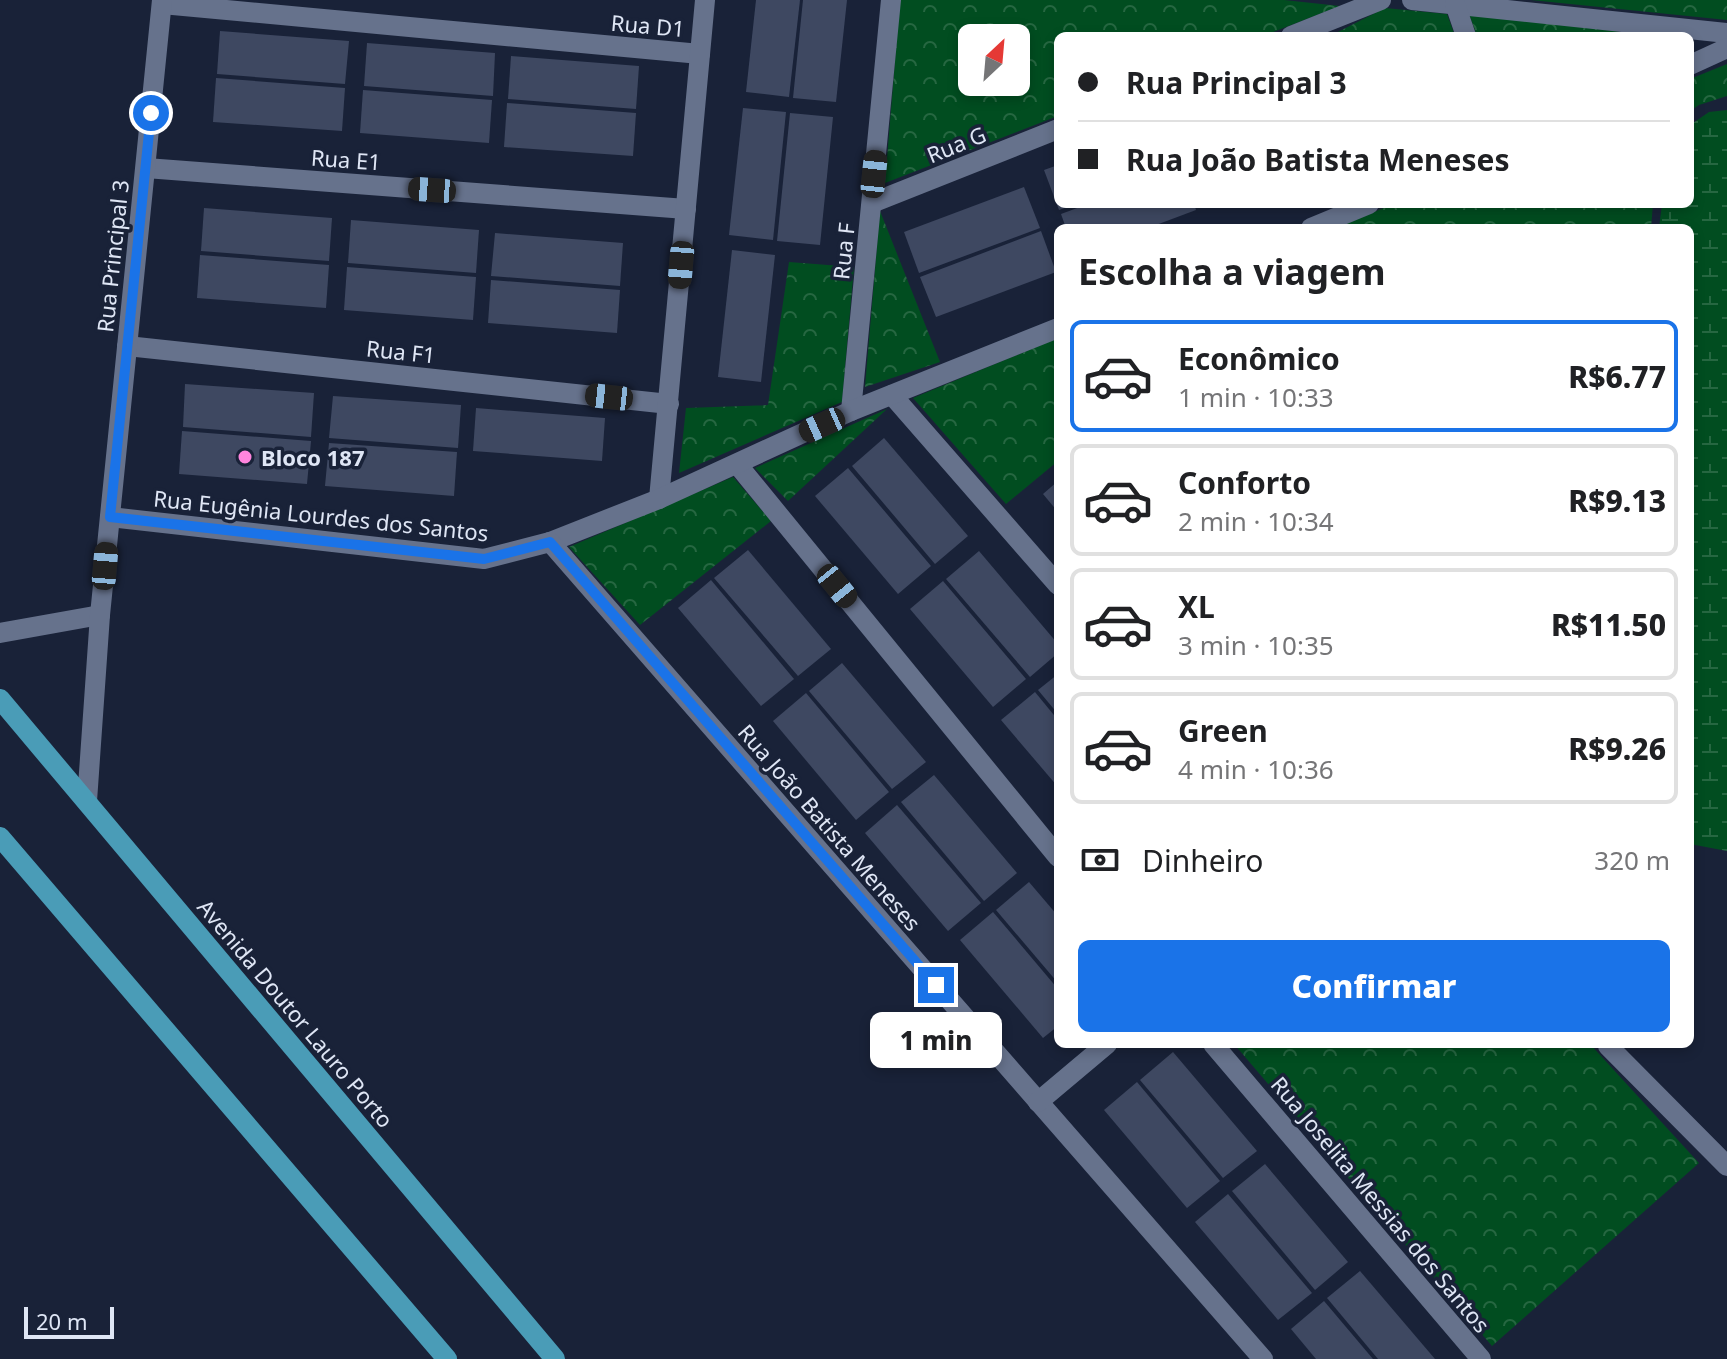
<!DOCTYPE html>
<html lang="pt">
<meta charset="utf-8">
<style>
body{margin:0;font-family:"Noto Sans",sans-serif;background:#f2f2f2;color:#202124;height:100vh;display:flex;flex-direction:column;font-size:30px;white-space:nowrap}
*{box-sizing:border-box;margin:0}
p{font-size:26px;color:#757577}
.icon{flex:none;width:44px;height:44px;fill:none;stroke:currentColor;stroke-width:2;stroke-linecap:round;stroke-linejoin:round}
.map{position:relative;flex:1;overflow:hidden}
.sheet{position:absolute;left:1054px;top:224px;width:640px;height:824px;display:flex;flex-direction:column;background:#fff;border-radius:12px;box-shadow:0 4px 12px #0003}
.sheet>*{flex:none}
.banner{position:absolute;left:1054px;top:32px;width:640px;height:176px;border-radius:12px;box-shadow:0 4px 12px #0003;display:grid;align-content:center;height:176px;padding:0 24px;background:#fff}
.needle{width:52px;rotate:26deg}
.buttons{position:absolute;left:958px;top:24px;display:grid;gap:16px}
.buttons a{display:grid;place-items:center;width:72px;height:72px;border-radius:12px;background:#fff;box-shadow:0 4px 12px #0003;font-size:40px}
.scale{position:absolute;left:24px;bottom:20px;width:90px;box-sizing:border-box;padding-left:8px;border:4px solid #dfe6f5;border-top:0;font-size:22px;line-height:28px;white-space:nowrap;color:#dfe6f5;-webkit-text-stroke:6px #192238;paint-order:stroke}
.end{position:absolute;width:36px;height:36px;margin:-18px;border:10px solid #1a73e8;background:#fff;box-shadow:0 0 0 4px #fff}
.from{border-radius:50%}
.bubble{position:absolute;height:56px;border-radius:12px;background:#fff;box-shadow:0 4px 12px #0003;font-size:26px;font-weight:800;line-height:56px;text-align:center}
.car{position:absolute;width:24px;height:48px;margin:-24px -12px;border-radius:10px;box-shadow:0 0 6px 2px #0007;background:linear-gradient(#222 24%,#8ab4d8 0 40%,#222 0 76%,#8ab4d8 0 86%,#222 0)}
.banner b{display:flex;align-items:center;gap:28px;height:76px;font-size:30px}
.banner b+b{border-top:2px solid #e0e0e0}
.banner i{width:20px;height:20px;background:#202124}
ul{padding:0;list-style:none}
li{display:flex;align-items:center;gap:24px;height:112px;margin:0 16px 12px;padding:0 8px;border:4px solid #e0e0e0;border-radius:12px}
li div{flex:1}
li b{display:block;font-size:30px}
li em{font-style:normal;font-weight:800}
li.current{border-color:#1a73e8}
li>.icon{width:72px;height:72px;stroke-width:1.5}
h2{padding:0 24px;font-size:36px;line-height:96px}
.pay{display:flex;align-items:center;gap:20px;height:88px;padding:0 24px;font-size:30px}
.pay p{margin-inline-start:auto}
.action{display:flex;gap:16px;margin-top:auto;padding:16px 24px}
.action a{flex:1;height:92px;border-radius:12px;background:#1a73e8;color:#fff;font-size:32px;font-weight:800;line-height:92px;text-align:center}
.map>svg:first-child{display:block}
</style>
<div class="map">
<svg width="1727" height="1359" viewBox="0 0 1727 1359">
<defs>
<pattern id="wetland-marsh" width="20" height="14" patternUnits="userSpaceOnUse" patternTransform="scale(2)"><rect width="20" height="14" fill="#014d20"/><path d="M1 5h8M5 5V1M11 12h8M15 12V8" fill="none" stroke="#266741"/></pattern>
<pattern id="park-crowns" width="20" height="18" patternUnits="userSpaceOnUse" patternTransform="scale(2)"><rect width="20" height="18" fill="#014d20"/><path d="M2 6a3 3 0 1 1 6 0M12 15a3 3 0 1 1 6 0" fill="none" stroke="#266741"/></pattern>
</defs>
<rect width="100%" height="100%" fill="#192238"/>
<!-- wetland -->
<path fill="url(#wetland-marsh)" d="M1727 110V851L1690 844V228H1659L1662 204H1690V125L1709 112Z"/>
<!-- park -->
<g fill="url(#park-crowns)" fill-rule="evenodd">
<path d="M900 0H1284L1340 6 1263 36H1058V116L885 183ZM972 38H1016V82H972Z"/>
<path d="M1531 0H1727V20Z"/>
<path d="M1385 8 1447 14 1455 36H1330Z"/>
<path d="M1469 14 1657 36H1477Z"/>
<path d="M1727 64V96L1699 105 1690 111V79Z"/>
<path d="M1393 204H1653L1651 228H1336Z"/>
<path d="M880 211 940 362 865 387Z"/>
<path d="M789 262 854 267 842 402 679 473 686 408 768 405Z"/>
<path d="M1058 338V461L1006 504 913 398Z"/>
<path d="M887 409 788 501 755 468Z"/>
<path d="M733 477 771 521 640 625 569 547Z"/>
<path d="M1234 1044H1590L1699 1163 1492 1346Z"/>
</g>
<!-- building -->
<g fill="#3e4861">
<path d="M756 0H800L789 97 746 92Z"/>
<path d="M803 0H847L836 102 793 98Z"/>
<path d="M220 31 349 41 345 84 217 74Z"/>
<path d="M367 43 495 53 493 96 364 86Z"/>
<path d="M511 56 639 66 636 109 508 99Z"/>
<path d="M216 78 345 88 342 131 213 122Z"/>
<path d="M363 90 492 100 489 143 360 133Z"/>
<path d="M507 103 636 113 633 156 504 147Z"/>
<path d="M743 108 786 112 773 240 729 235Z"/>
<path d="M790 113 833 117 820 245 777 241Z"/>
<path d="M1058 165V204H1075L1059 210 1044 170Z"/>
<path d="M1024 187 1040 228 919 273 904 232Z"/>
<path d="M1088 204H1194L1196 210 1148 228H1066L1061 214Z"/>
<path d="M204 208 332 218 329 261 201 251Z"/>
<path d="M351 220 479 230 476 273 348 263Z"/>
<path d="M1041 231 1056 272 936 317 920 277Z"/>
<path d="M495 233 623 243 620 286 491 276Z"/>
<path d="M732 250 775 255 761 382 718 377Z"/>
<path d="M200 255 329 265 326 308 197 298Z"/>
<path d="M347 267 476 277 473 320 344 310Z"/>
<path d="M491 280 620 290 617 333 488 323Z"/>
<path d="M185 384 314 393 311 437 183 427Z"/>
<path d="M333 396 461 405 458 448 329 438Z"/>
<path d="M476 408 605 418 602 461 473 451Z"/>
<path d="M182 431 311 441 307 484 179 474Z"/>
<path d="M884 438 968 536 935 564 852 466Z"/>
<path d="M329 443 457 452 454 496 325 486Z"/>
<path d="M848 468 931 566 898 594 815 496Z"/>
<path d="M1058 481V512L1043 494Z"/>
<path d="M748 550 831 649 798 676 714 578Z"/>
<path d="M979 551 1058 644V653L1030 677 946 579Z"/>
<path d="M711 580 794 679 761 706 678 608Z"/>
<path d="M943 581 1026 679 993 707 910 609Z"/>
<path d="M842 663 926 762 892 789 809 691Z"/>
<path d="M1058 674V714L1038 690Z"/>
<path d="M1035 692 1058 720V787L1001 720Z"/>
<path d="M806 693 889 792 856 820 773 721Z"/>
<path d="M934 775 1017 873 984 901 901 802Z"/>
<path d="M897 805 981 903 948 931 865 833Z"/>
<path d="M1029 882 1058 916V983L996 910Z"/>
<path d="M993 912 1058 989V1026L1043 1038 960 940Z"/>
<path d="M1173 1052 1257 1151 1223 1178 1140 1080Z"/>
<path d="M1137 1082 1220 1181 1187 1208 1104 1110Z"/>
<path d="M1265 1164 1348 1262 1315 1290 1232 1191Z"/>
<path d="M1228 1194 1312 1293 1278 1320 1195 1222Z"/>
<path d="M1360 1271 1435 1359H1378L1327 1298Z"/>
<path d="M1324 1301 1373 1359H1316L1291 1329Z"/>
</g>
<g fill="none" stroke-linecap="round" stroke-linejoin="round">
<!-- minor -->
<g stroke="#66728c" stroke-width="20">
<path d="M1412 0 1727 33"/>
<path d="M162 4 700 54"/>
<path d="M1455 4 1466 36"/>
<path d="M1291 36 1381 0"/>
<path d="M1690 65 1727 48"/>
<path d="M146 168 686 209"/>
<path d="M872 203 1058 129"/>
<path d="M1311 228 1369 204"/>
<path d="M127 346 669 404"/>
<path d="M892 395 1058 585"/>
<path d="M851 411 891 0"/>
<path d="M737 464 1058 857"/>
<path d="M659 499 705 0"/>
<path d="M110 517 484 559 550 542 659 499 851 411 1058 328"/>
<path d="M550 542 1263 1359"/>
<path d="M0 633 100 615"/>
<path d="M87 801 100 615 162 0"/>
<path d="M1213 1044 1481 1359"/>
<path d="M1608 1046 1727 1166"/>
<path d="M1038 1102 1107 1044"/>
</g>
<!-- major -->
<g stroke="#4a9cb7" stroke-width="20">
<path d="M0 699 555 1359"/>
<path d="M0 837 447 1359"/>
</g>
</g>
<g fill="none" stroke-linecap="round" stroke-linejoin="round">
<!-- route -->
<path stroke="#1a73e8" stroke-width="10" d="M151 113 110 517 484 559 550 542 936 985"/>
</g>
<!-- markers -->
<circle fill="#ff85de" stroke="#192238" stroke-width="3" cx="245" cy="457" r="8"/>
<g text-anchor="middle" dominant-baseline="central" stroke-width="7" stroke-linejoin="round" paint-order="stroke">
<!-- street labels -->
<g font-size="22" fill="#dfe6f5" stroke="#192238">
<text transform="translate(648 25) rotate(5)">Rua D1</text>
<text transform="translate(956 144) rotate(-22)">Rua G</text>
<text transform="translate(346 159) rotate(4)">Rua E1</text>
<text transform="translate(843 251) rotate(-84)">Rua F</text>
<text transform="translate(112 256) rotate(-84)">Rua Principal 3</text>
<text transform="translate(401 351) rotate(6)">Rua F1</text>
<text transform="translate(321 515) rotate(6)">Rua Eugênia Lourdes dos Santos</text>
<text transform="translate(830 827) rotate(49)">Rua João Batista Meneses</text>
<text transform="translate(296 1013) rotate(50)">Avenida Doutor Lauro Porto</text>
<text transform="translate(1381 1204) rotate(50)">Rua Joselita Messias dos Santos</text>
</g>
<!-- poi labels -->
<g font-size="22" font-weight="bold" fill="#dfe6f5" stroke="#192238" text-anchor="start">
<text x="261" y="457">Bloco 187</text>
</g>
</g>
</svg>
<div class="buttons">
<a><svg class="needle" viewBox="-14 -14 28 28"><path d="M0-13l5 13h-10z" fill="#e53935"/><path d="M0 13l5-13h-10z" fill="#757577"/></svg></a>
</div>
<div class="scale">20 m</div>
<i class="end from" style="left:151px;top:113px"></i>
<i class="end" style="left:936px;top:985px"></i>
<div class="bubble" style="left:870px;top:1012px;width:132px">1 min</div>
<i class="car" style="left:874px;top:174px;rotate:6deg"></i>
<i class="car" style="left:432px;top:190px;rotate:274deg"></i>
<i class="car" style="left:681px;top:265px;rotate:185deg"></i>
<i class="car" style="left:609px;top:397px;rotate:276deg"></i>
<i class="car" style="left:822px;top:425px;rotate:246deg"></i>
<i class="car" style="left:105px;top:566px;rotate:5deg"></i>
<i class="car" style="left:837px;top:586px;rotate:141deg"></i>
<div class="banner">
<b><i class="from"></i>Rua Principal 3</b>
<b><i></i>Rua João Batista Meneses</b>
</div>
<section class="sheet">
<h2>Escolha a viagem</h2>
<ul>
<li class="current"><svg class="icon" aria-label="car" viewBox="0 0 24 24"><path d="M5 17H2v-5l4-1 3-4h7l3 4 3 1v5h-3M9 17h6M6 11h13"/><circle cx="7" cy="17" r="2"/><circle cx="17" cy="17" r="2"/></svg><div><b>Econômico</b><p>1 min · 10:33</p></div><em>R$6.77</em></li>
<li><svg class="icon" aria-label="car" viewBox="0 0 24 24"><path d="M5 17H2v-5l4-1 3-4h7l3 4 3 1v5h-3M9 17h6M6 11h13"/><circle cx="7" cy="17" r="2"/><circle cx="17" cy="17" r="2"/></svg><div><b>Conforto</b><p>2 min · 10:34</p></div><em>R$9.13</em></li>
<li><svg class="icon" aria-label="car" viewBox="0 0 24 24"><path d="M5 17H2v-5l4-1 3-4h7l3 4 3 1v5h-3M9 17h6M6 11h13"/><circle cx="7" cy="17" r="2"/><circle cx="17" cy="17" r="2"/></svg><div><b>XL</b><p>3 min · 10:35</p></div><em>R$11.50</em></li>
<li><svg class="icon" aria-label="car" viewBox="0 0 24 24"><path d="M5 17H2v-5l4-1 3-4h7l3 4 3 1v5h-3M9 17h6M6 11h13"/><circle cx="7" cy="17" r="2"/><circle cx="17" cy="17" r="2"/></svg><div><b>Green</b><p>4 min · 10:36</p></div><em>R$9.26</em></li>
</ul>
<div class="pay"><svg class="icon" aria-label="cash" viewBox="0 0 24 24"><path d="M3 7h18v10H3z"/><circle cx="12" cy="12" r="2"/></svg>Dinheiro<p>320 m</p></div>
<div class="action"><a>Confirmar</a></div>
</section>
</div>
